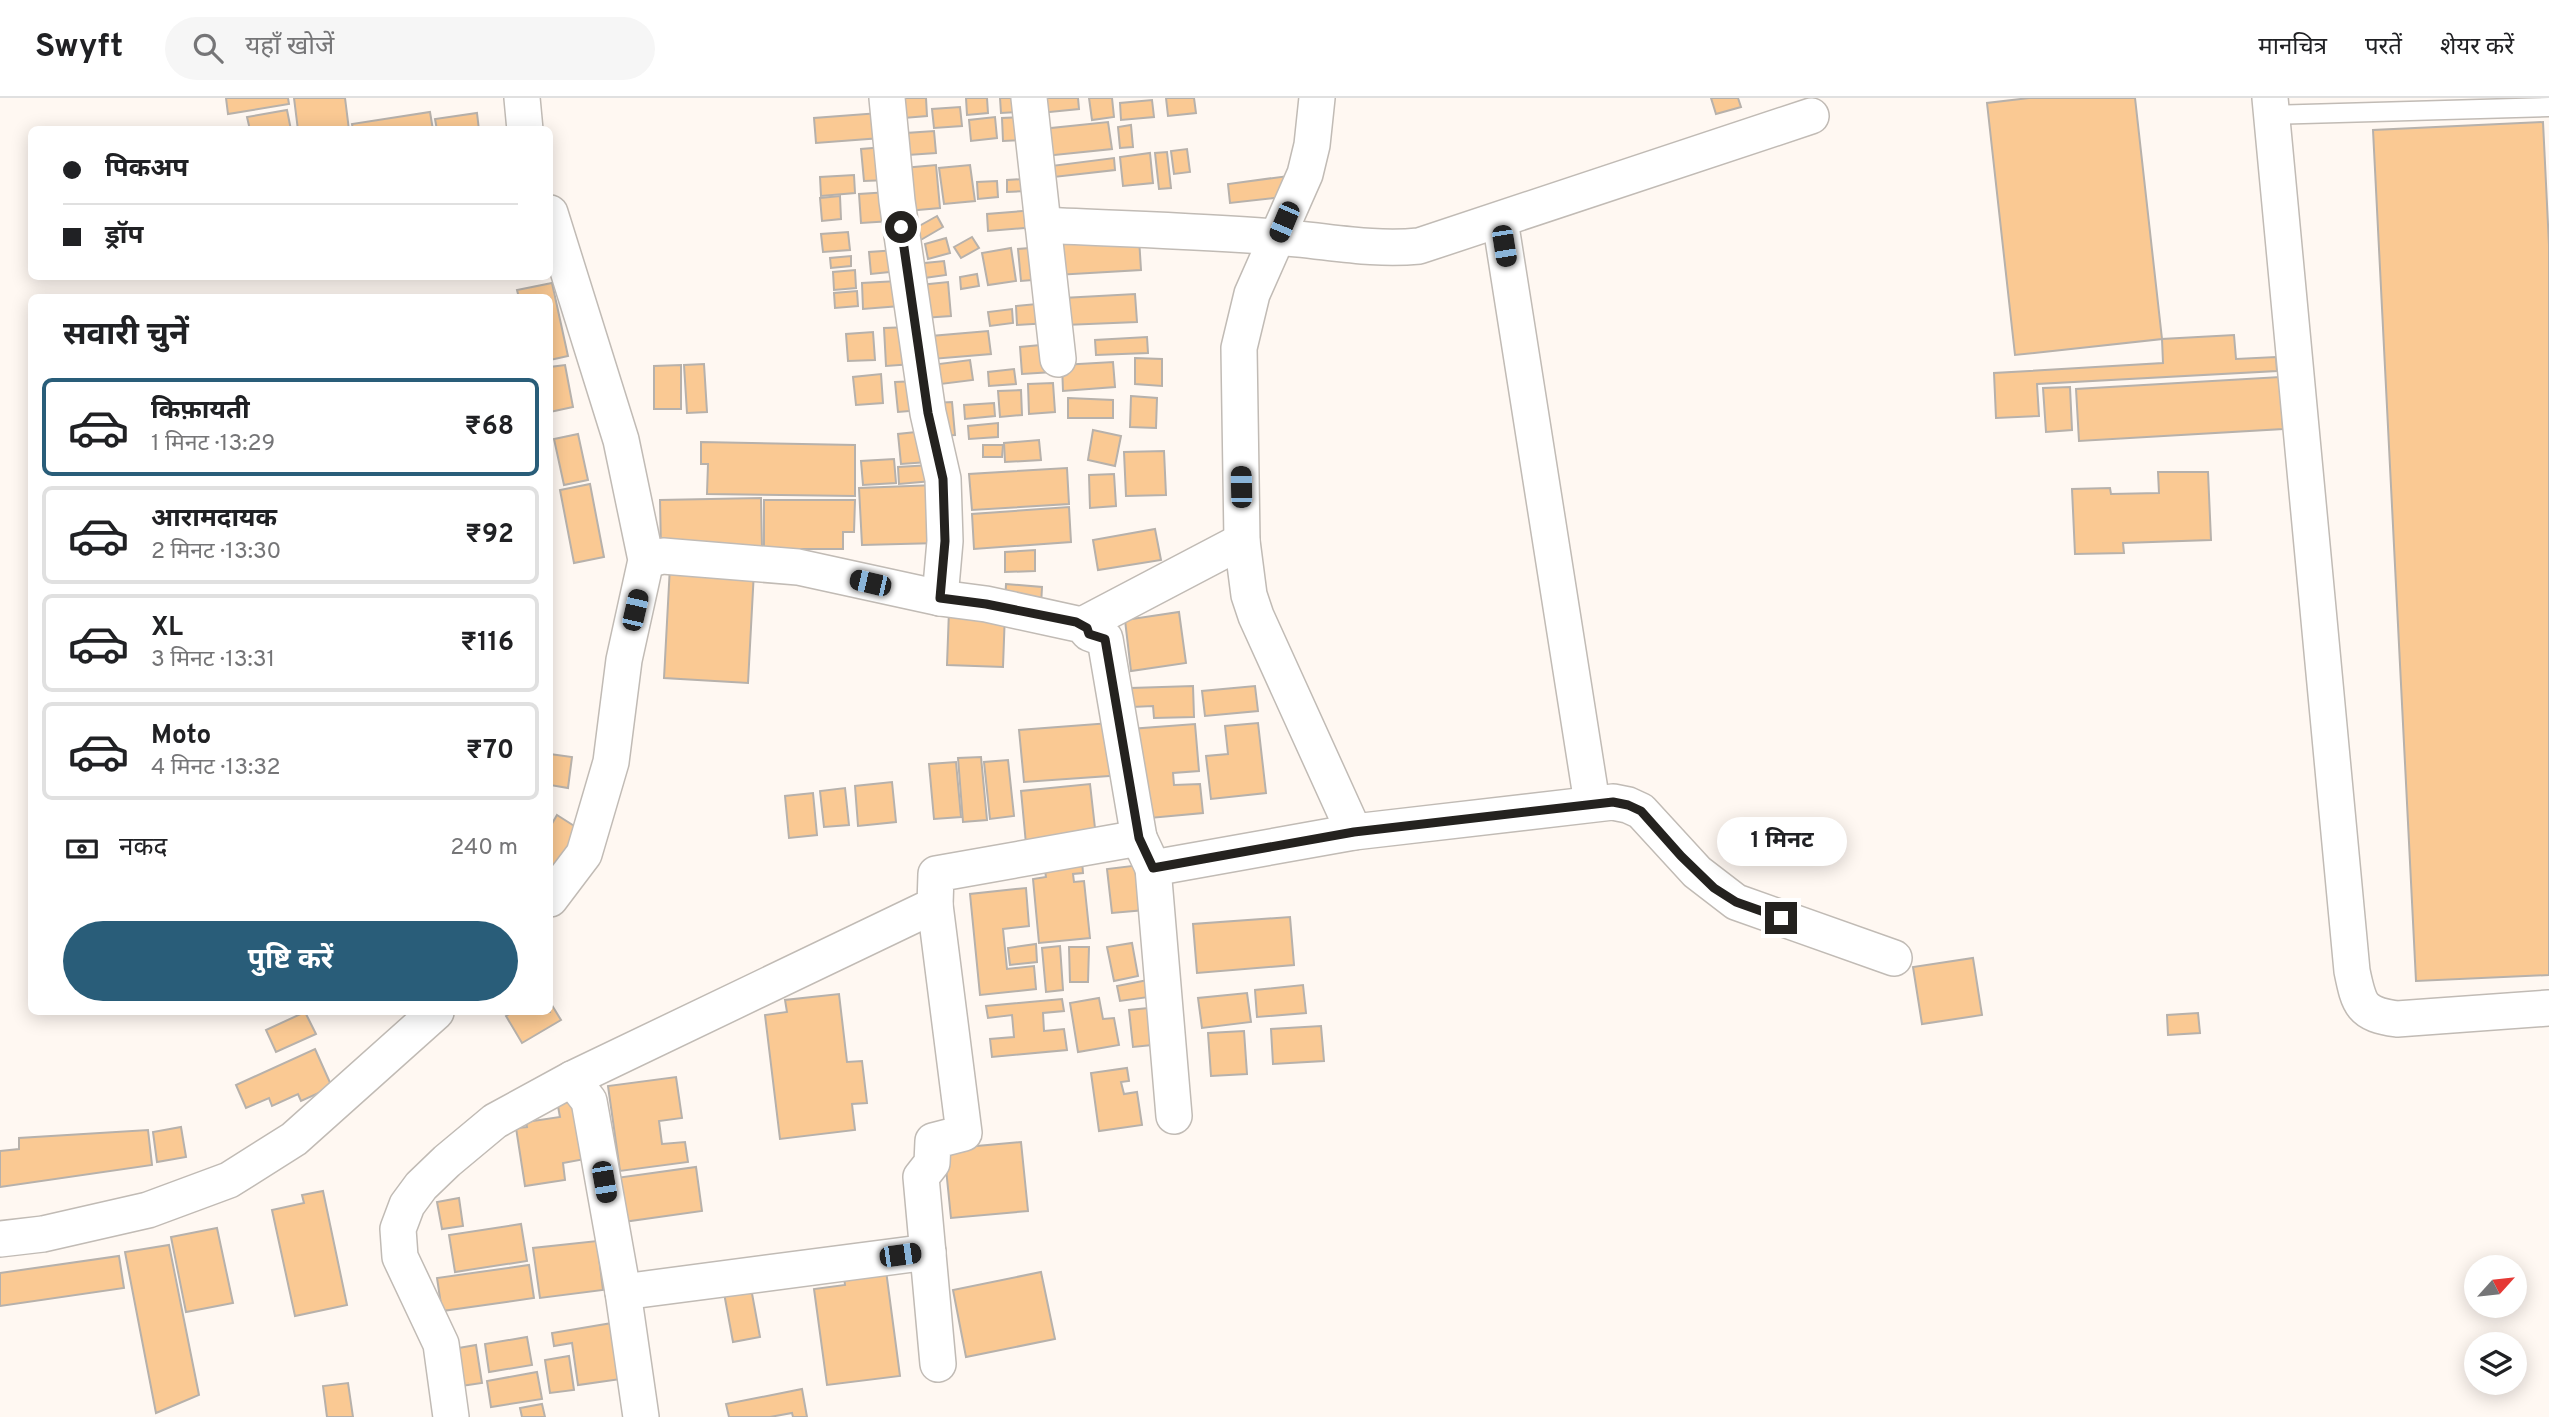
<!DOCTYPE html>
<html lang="hi">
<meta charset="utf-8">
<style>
body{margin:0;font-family:Overpass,"Noto Sans Devanagari",sans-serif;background:#f6f6f6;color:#202124;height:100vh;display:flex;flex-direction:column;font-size:26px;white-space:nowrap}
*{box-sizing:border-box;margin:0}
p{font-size:23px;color:#757577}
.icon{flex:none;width:38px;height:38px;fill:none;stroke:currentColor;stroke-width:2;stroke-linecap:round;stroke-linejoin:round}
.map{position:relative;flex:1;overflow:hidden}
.panel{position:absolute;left:28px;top:196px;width:525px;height:721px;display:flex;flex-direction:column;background:#fff;border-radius:10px;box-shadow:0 4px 18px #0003}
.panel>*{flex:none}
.banner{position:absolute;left:28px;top:28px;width:525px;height:154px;border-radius:10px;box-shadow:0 4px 18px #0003;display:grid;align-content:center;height:154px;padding:0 35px;background:#fff}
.needle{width:46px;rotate:63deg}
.tools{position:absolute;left:2464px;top:1157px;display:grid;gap:14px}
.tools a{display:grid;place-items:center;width:63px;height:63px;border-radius:50%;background:#fff;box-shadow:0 4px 18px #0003;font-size:35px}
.end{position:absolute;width:32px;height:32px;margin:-16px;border:9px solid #24221f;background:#fff;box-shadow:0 0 0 4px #fff}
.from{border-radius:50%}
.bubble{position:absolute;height:49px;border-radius:24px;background:#fff;box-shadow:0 4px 18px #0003;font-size:23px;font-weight:700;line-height:49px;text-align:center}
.car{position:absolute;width:21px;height:42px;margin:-21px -10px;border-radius:9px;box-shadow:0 0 5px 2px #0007;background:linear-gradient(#222 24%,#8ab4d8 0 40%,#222 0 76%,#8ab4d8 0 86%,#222 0)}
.banner b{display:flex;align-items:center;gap:24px;height:66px;font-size:26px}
.banner b+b{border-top:2px solid #e0e0e0}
.banner i{width:18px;height:18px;background:#202124}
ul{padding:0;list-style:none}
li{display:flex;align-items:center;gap:21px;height:98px;margin:0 14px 10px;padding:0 21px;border:4px solid #e0e0e0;border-radius:10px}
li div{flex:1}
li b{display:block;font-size:26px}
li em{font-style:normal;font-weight:700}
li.selected{border-color:#295d79}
li>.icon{width:63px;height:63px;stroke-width:1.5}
h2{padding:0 35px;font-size:32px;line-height:84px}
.pay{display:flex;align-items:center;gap:18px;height:77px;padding:0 35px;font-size:26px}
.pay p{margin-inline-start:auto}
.primary-button{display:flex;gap:14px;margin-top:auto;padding:14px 35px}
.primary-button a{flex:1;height:80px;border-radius:42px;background:#295d79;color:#fff;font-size:28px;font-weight:700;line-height:80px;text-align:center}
header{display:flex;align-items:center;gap:42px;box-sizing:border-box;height:98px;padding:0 35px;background:#fff;border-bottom:2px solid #e0e0e0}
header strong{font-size:33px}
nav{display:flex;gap:38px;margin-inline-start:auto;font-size:24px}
.search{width:490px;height:63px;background:#f6f6f6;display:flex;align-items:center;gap:18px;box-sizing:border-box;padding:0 24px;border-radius:38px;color:#757577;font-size:26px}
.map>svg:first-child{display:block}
</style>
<header>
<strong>Swyft</strong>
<div class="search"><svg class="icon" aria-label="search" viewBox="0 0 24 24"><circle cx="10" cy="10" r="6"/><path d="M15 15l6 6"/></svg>यहाँ खोजें</div>
<nav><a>मानचित्र</a><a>परतें</a><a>शेयर करें</a></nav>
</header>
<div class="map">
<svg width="2549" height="1319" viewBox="0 0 2549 1319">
<rect width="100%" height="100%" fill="#fff8f2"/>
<!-- building -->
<g fill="#fac993" stroke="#b7b1ab" stroke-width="2">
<path d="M226 0H288L289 6 228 16Z"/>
<path d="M294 0H345L349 32H298Z"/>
<path d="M903 0H926L927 18 904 20Z"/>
<path d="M966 0H987L988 15 967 17Z"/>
<path d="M1000 0H1018L1020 14 1001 15Z"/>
<path d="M1038 0H1078L1079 11 1040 15Z"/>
<path d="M1089 0H1112L1114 19 1092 22Z"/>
<path d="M1166 0H1194L1196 15 1168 18Z"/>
<path d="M1711 0H1738L1741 9 1716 16Z"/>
<path d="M2029 0H2135L2162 241 2015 257 1987 5Z"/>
<path d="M1152 2 1154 19 1121 22 1120 5Z"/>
<path d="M960 9 962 28 934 30 932 11Z"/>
<path d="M287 12 291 32H250L247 19Z"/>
<path d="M430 14 433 32H353L352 26Z"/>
<path d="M477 15 479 32H437L435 21Z"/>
<path d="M879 15 881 40 816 45 814 20Z"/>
<path d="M995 19 997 40 971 43 969 22Z"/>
<path d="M1023 19 1024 42 1003 43 1002 20Z"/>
<path d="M1108 24 1112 51 1045 58 1042 31Z"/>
<path d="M2543 24 2549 147V877L2416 883 2373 32Z"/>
<path d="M1131 27 1133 49 1120 50 1118 29Z"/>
<path d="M934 33 936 55 908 57 906 35Z"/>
<path d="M885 49 888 82 864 83 861 51Z"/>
<path d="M1187 51 1190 74 1174 76 1171 53Z"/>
<path d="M1167 54 1171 90 1159 91 1155 55Z"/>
<path d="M1150 55 1153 85 1123 88 1120 59Z"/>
<path d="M1114 60 1115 72 1045 80 1043 69Z"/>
<path d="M936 67 940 110 907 113 903 70Z"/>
<path d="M970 67 975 103 944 106 939 70Z"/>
<path d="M854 77 855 95 821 98 820 79Z"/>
<path d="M1288 78 1291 98 1230 105 1228 86Z"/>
<path d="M1024 81 1025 93 1007 94V82Z"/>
<path d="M997 83 998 99 978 101 977 84Z"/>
<path d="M889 94 892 123 861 125 859 96Z"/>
<path d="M840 98 841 121 822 123 820 100Z"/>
<path d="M1035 112 1036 129 988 133 987 116Z"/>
<path d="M937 118 943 129 919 143 912 132Z"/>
<path d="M848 134 850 152 823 154 821 136Z"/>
<path d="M972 139 979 150 961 160 954 149Z"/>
<path d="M946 140 950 155 928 161 925 146Z"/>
<path d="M1139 140 1141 172 1056 177 1054 144Z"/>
<path d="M1042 149 1045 181 1021 183 1018 151Z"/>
<path d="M1011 150 1016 183 988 187 982 155Z"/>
<path d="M897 152 899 173 871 176 869 154Z"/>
<path d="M851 158V168L831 170 830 160Z"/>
<path d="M944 163 946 177 917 181 915 166Z"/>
<path d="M855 172 856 190 834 192 833 174Z"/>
<path d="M977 176 979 188 961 191 960 179Z"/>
<path d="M898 183 900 208 863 211 862 185Z"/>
<path d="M948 184 951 218 923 220 920 187Z"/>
<path d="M552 185 568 258 550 262V200H519L517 192Z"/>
<path d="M857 193 858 208 835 210 834 195Z"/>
<path d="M1135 196 1137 224 1065 227 1063 200Z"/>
<path d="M1047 205 1049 225 1017 227 1016 208Z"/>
<path d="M1012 211 1013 225 990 228 988 214Z"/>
<path d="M910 229 913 266 886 268 884 230Z"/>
<path d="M988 233 991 256 932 261 931 238Z"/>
<path d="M873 234 875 262 848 263 846 236Z"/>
<path d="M2234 237 2236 261 2276 259 2277 273 2037 286 2039 318 1996 320 1994 275 2163 265 2162 241Z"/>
<path d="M1147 239 1148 255 1096 257 1095 242Z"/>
<path d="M1051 246 1053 274 1022 276 1020 249Z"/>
<path d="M1135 260 1162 261V288L1135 286Z"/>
<path d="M970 262 973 282 933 287 931 267Z"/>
<path d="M1113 264 1115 289 1063 293 1062 267Z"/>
<path d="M704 266 707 314 687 315 684 267Z"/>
<path d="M565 267 573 309 550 314V269Z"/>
<path d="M681 267V311H654V268Z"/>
<path d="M1014 271 1016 286 989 288 988 274Z"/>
<path d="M881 276 883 305 856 307 853 279Z"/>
<path d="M2280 279 2283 331 2079 343 2076 291Z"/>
<path d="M918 283 921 312 898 314 895 284Z"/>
<path d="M1053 285 1055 314 1029 316 1028 286Z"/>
<path d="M2070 289 2072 332 2046 334 2043 290Z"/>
<path d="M1021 292 1022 317 1000 319 998 293Z"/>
<path d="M1131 298 1157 300 1156 330 1130 329Z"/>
<path d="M1068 300 1113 302V320H1068Z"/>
<path d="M952 304 955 337 935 338 933 305Z"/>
<path d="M994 305 995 318 965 321 964 307Z"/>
<path d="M998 325V339L969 341 968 328Z"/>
<path d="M1093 332 1121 338 1115 368 1088 362Z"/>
<path d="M925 333 928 364 901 366 898 336Z"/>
<path d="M578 336 588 382 564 387 554 341Z"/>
<path d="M1039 342 1041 362 1005 364 1004 345Z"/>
<path d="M701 344 855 347V398L707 396 708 366H701Z"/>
<path d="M983 347H1003L1002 359H983Z"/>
<path d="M1164 353 1166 397 1126 398 1124 354Z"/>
<path d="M894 361 896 385 863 387 861 363Z"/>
<path d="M931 367 932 383 899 386 898 369Z"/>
<path d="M1067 370 1069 406 972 412 969 376Z"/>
<path d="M2158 374H2208L2211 442 2123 445 2124 455 2075 456 2072 391 2110 390 2111 396 2159 395Z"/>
<path d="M1114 376 1116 408 1090 410 1089 377Z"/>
<path d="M590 386 604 459 574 465 560 392Z"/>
<path d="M936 387 939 445 862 447 859 390Z"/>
<path d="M761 400 762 450 661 452 660 402Z"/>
<path d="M764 402H855L854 434H843V451H764Z"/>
<path d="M1069 409 1071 444 974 451 972 416Z"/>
<path d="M1155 431 1161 462 1098 472 1093 442Z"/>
<path d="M1035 452V473L1005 474V454Z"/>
<path d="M670 468 754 473 748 585 664 580Z"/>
<path d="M1006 486 1042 489 1041 508 1005 505Z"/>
<path d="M949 512 1005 514 1003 569 947 567Z"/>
<path d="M1179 514 1186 565 1131 573 1125 522Z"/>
<path d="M1193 588 1194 619 1154 620 1153 608 1132 609 1131 590Z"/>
<path d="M1255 588 1258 613 1205 618 1202 593Z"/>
<path d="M1110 625 1123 677 1024 684 1019 632Z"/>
<path d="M1258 625 1266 695 1211 701 1206 658 1228 656 1225 628Z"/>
<path d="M1195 626 1199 673 1173 675 1174 687 1200 686 1203 715 1139 721 1130 631Z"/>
<path d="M550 656 572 659 568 690 550 687Z"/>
<path d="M981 659 987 722 963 724 958 660Z"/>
<path d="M1008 662 1014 718 990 721 984 664Z"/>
<path d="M956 664 961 719 934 721 929 666Z"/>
<path d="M892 684 896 724 858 728 855 688Z"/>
<path d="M1090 686 1096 739 1026 746 1021 693Z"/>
<path d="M845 690 849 727 824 729 820 693Z"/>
<path d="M813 695 817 737 789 740 785 698Z"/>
<path d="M557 717 579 731 550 778V729Z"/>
<path d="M1082 763 1083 775 1073 776 1074 784 1084 783 1090 840 1039 845 1033 781 1046 779 1044 767Z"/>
<path d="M1140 767 1145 812 1112 815 1107 771Z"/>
<path d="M1026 790 1029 828 1003 831 1007 871 1034 868 1036 891 980 897 970 796Z"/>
<path d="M1290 819 1294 867 1197 875 1193 826Z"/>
<path d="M1132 845 1138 878 1114 883 1107 849Z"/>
<path d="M1036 846 1037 864 1010 867 1008 850Z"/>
<path d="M1060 848 1063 892 1046 894 1042 850Z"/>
<path d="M1069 849H1089L1088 884H1070Z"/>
<path d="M1973 860 1982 917 1922 926 1913 869Z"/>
<path d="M1153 881 1156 898 1120 903 1117 888Z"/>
<path d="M1303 887 1306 915 1257 919 1255 892Z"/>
<path d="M1247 895 1251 924 1202 930 1198 900Z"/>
<path d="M839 896 847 964 862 963 867 1005 852 1006 855 1032 780 1041 765 917 787 914 785 902Z"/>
<path d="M1099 900 1103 921 1114 920 1119 947 1078 954 1070 905Z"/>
<path d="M1062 901 1064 913 1043 915 1044 933 1064 931 1067 952 992 959 990 941 1014 939 1012 917 988 920 986 908Z"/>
<path d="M550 904 561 922 522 945 506 918 513 914H550Z"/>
<path d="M1158 909 1162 946 1133 949 1129 912Z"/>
<path d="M305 914 316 936 276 954 266 932Z"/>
<path d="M2198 915 2200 935 2168 937 2167 917Z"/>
<path d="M1321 928 1324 963 1273 966 1271 931Z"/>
<path d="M1244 933 1247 976 1211 978 1208 935Z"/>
<path d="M315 951 332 989 301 1003 298 996 272 1008 269 1000 246 1010 236 987Z"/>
<path d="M1127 970 1129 983 1121 984 1124 996 1137 994 1142 1027 1099 1033 1091 975Z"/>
<path d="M676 979 682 1020 659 1023 662 1046 685 1044 688 1064 620 1073 608 988Z"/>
<path d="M582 998 585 1061 563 1065 565 1082 525 1088 516 1030 527 1029 526 1024 560 1019 557 1003Z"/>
<path d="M181 1029 186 1059 157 1064 153 1034Z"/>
<path d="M148 1032 152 1067 0 1089V1053L19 1051V1040Z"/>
<path d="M1021 1044 1028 1113 951 1120 944 1051Z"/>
<path d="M696 1069 702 1113 623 1124 616 1080Z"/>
<path d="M323 1093 347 1207 295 1218 272 1112 304 1105 302 1097Z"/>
<path d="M459 1100 463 1128 442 1131 437 1104Z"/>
<path d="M521 1126 527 1163 455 1174 449 1137Z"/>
<path d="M217 1130 233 1205 186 1214 171 1139Z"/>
<path d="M597 1143 603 1192 540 1200 533 1150Z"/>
<path d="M169 1147 199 1297 156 1315 125 1154Z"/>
<path d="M119 1158 124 1190 0 1208V1175Z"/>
<path d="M885 1165 900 1278 827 1287 814 1191 845 1187 843 1171Z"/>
<path d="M529 1167 534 1200 442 1213 437 1180Z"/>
<path d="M1041 1174 1055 1241 966 1259 953 1192Z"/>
<path d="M751 1190 760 1239 733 1244 724 1195Z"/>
<path d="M618 1224 628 1280 578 1287 572 1245 554 1248 552 1235Z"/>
<path d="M527 1239 532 1267 489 1274 485 1246Z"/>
<path d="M476 1247 482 1285 454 1289 447 1252Z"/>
<path d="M569 1258 574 1292 550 1295 545 1262Z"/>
<path d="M537 1274 542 1301 491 1309 487 1283Z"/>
<path d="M348 1285 353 1319H327L323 1288Z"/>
<path d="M802 1291 807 1319H793L792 1315 770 1319H729L726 1306Z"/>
<path d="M542 1306 545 1319H522L520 1310Z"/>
</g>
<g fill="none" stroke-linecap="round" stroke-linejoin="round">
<defs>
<path id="lane" d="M2271 17 2549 9"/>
<g id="street">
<path d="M522 0 525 32"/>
<path d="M887 0 897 103 928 315 943 381 945 443 940 500"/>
<path d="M1029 0 1058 261"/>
<path d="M1317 0 1312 47 1305 76 1252 196 1239 250 1242 443 1249 497 1256 518 1354 734"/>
<path d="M2270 0 2352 873C2359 907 2361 916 2397 921L2549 910"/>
<path d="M550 115 621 342 646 462 624 562 611 664 584 756 550 801"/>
<path d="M1500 122 1592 705"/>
<path d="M1043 127C1120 131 1198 133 1275 139 1324 142 1370 153 1419 148L1811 18"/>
<path d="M646 462 663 458 798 469 940 500 986 506 1082 527 1089 535 1105 541 1139 740"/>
<path d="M1082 527 1242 443"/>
<path d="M1153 770 1174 1018"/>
<path d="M935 807 964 1035 933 1043 932 1065 921 1079 938 1266"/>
<path d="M572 981 589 1003 623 1194 641 1319"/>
<path d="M0 1141 43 1136 148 1112 229 1082 294 1041 436 914"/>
<path d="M623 1194 928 1154"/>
<path d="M451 1319 441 1246 400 1159 398 1131 407 1107 421 1088 447 1063 495 1023 572 981 935 807 936 776 1139 740 1153 770 1354 734 1613 704 1628 707 1641 713 1697 774 1736 804 1894 860"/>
</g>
</defs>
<!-- lane casing -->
<use href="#lane" stroke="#c1bbb5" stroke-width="21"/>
<!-- street casing -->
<use href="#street" stroke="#c1bbb5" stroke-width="38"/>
<!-- lane -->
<use href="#lane" stroke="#fff" stroke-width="18"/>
<!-- street -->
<use href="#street" stroke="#fff" stroke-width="35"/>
</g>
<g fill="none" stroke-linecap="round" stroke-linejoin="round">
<!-- route -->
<path stroke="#24221f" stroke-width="9" d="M901 129 928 315 943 381 945 443 940 500 986 506 1076 524 1087 530 1089 536 1105 541 1139 740 1153 770 1354 734 1613 704 1628 707 1641 713 1681 758 1714 790 1736 804 1781 820"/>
</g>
</svg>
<div class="tools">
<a><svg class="needle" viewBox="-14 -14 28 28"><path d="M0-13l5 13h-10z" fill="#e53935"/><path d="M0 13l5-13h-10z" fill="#757577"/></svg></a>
<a><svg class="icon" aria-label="layers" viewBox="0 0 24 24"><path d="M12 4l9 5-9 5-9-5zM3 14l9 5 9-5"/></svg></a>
</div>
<i class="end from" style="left:901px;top:129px"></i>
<i class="end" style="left:1781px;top:820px"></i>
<div class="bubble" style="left:1717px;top:719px;width:130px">1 मिनट</div>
<i class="car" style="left:1284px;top:124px;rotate:203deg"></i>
<i class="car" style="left:1504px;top:148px;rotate:171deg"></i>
<i class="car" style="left:1241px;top:389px;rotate:359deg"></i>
<i class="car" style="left:870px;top:485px;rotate:283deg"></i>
<i class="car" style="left:635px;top:512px;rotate:13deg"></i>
<i class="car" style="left:604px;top:1084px;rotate:170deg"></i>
<i class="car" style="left:900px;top:1157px;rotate:82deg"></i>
<div class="banner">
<b><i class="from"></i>पिकअप</b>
<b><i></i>ड्रॉप</b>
</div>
<section class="panel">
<h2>सवारी चुनें</h2>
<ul>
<li class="selected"><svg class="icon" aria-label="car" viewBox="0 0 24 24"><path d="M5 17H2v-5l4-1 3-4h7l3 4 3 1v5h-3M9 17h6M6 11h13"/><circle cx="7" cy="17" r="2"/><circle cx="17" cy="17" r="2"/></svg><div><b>किफ़ायती</b><p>1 मिनट · 13:29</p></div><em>₹68</em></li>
<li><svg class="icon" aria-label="car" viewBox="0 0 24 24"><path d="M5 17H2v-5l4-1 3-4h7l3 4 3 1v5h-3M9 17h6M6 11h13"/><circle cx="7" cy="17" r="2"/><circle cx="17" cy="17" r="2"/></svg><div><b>आरामदायक</b><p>2 मिनट · 13:30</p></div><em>₹92</em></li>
<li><svg class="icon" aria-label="car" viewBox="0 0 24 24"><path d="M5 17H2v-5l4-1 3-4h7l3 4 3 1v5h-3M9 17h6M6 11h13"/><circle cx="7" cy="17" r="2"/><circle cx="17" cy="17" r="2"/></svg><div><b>XL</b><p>3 मिनट · 13:31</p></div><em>₹116</em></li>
<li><svg class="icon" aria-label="car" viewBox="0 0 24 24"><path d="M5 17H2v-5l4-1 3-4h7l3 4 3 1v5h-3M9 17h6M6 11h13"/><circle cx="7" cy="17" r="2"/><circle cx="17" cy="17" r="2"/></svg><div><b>Moto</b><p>4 मिनट · 13:32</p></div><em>₹70</em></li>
</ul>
<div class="pay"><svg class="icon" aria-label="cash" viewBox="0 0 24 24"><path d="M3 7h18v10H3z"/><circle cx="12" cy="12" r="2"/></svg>नकद<p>240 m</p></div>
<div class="primary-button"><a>पुष्टि करें</a></div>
</section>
</div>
